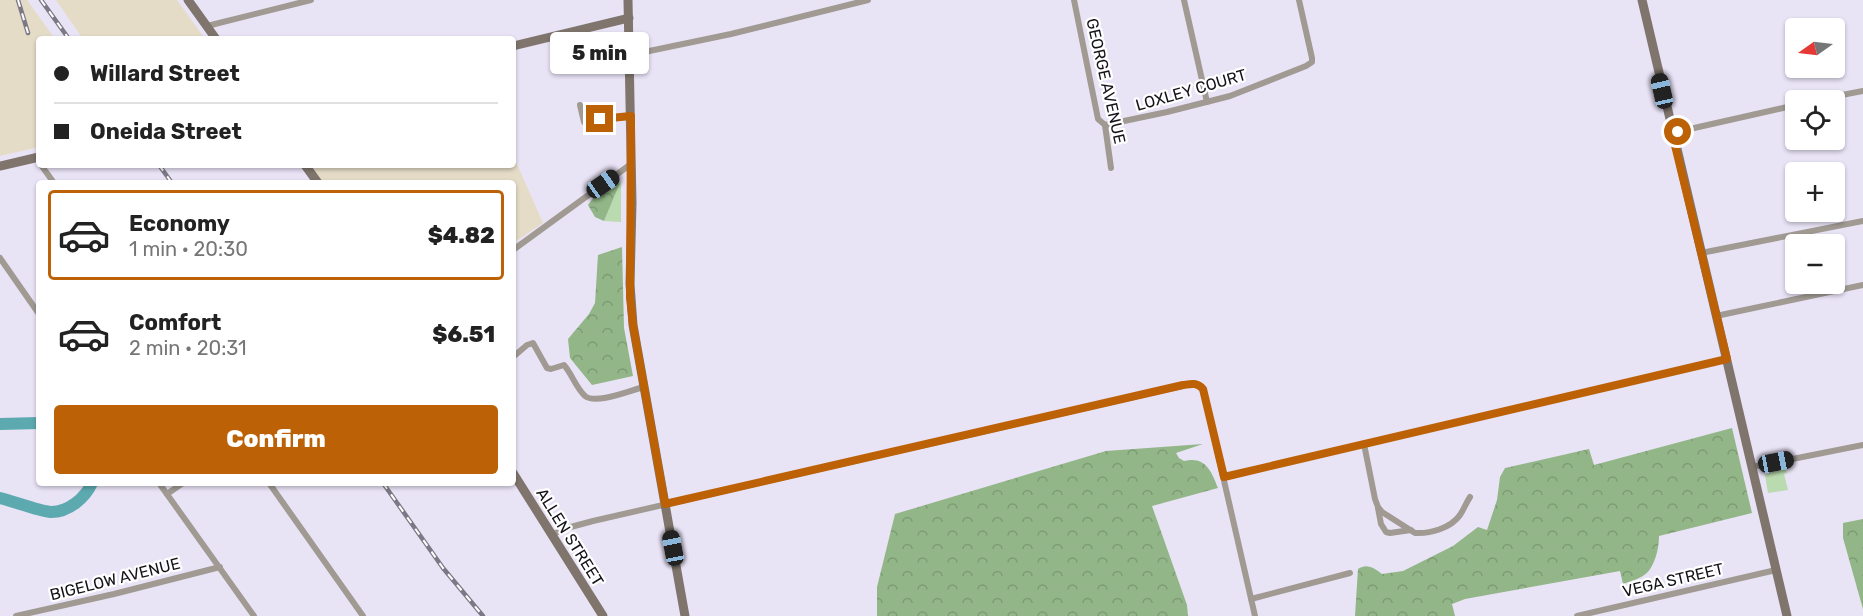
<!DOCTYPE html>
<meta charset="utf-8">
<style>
body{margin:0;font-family:Rubik,sans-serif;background:#f2f2f2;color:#222;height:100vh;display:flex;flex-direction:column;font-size:22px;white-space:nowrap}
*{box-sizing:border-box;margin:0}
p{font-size:20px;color:#767676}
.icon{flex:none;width:33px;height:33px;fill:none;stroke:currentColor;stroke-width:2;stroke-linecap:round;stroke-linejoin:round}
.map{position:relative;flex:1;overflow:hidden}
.panel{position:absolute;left:36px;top:180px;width:480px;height:306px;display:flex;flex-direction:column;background:#fff;border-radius:6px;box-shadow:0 2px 4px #0004}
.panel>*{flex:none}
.guide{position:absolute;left:36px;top:36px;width:480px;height:132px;border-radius:6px;box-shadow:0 2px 4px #0004;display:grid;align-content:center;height:132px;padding:0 18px;background:#fff}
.needle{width:39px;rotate:256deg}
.fabs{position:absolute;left:1785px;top:18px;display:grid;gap:12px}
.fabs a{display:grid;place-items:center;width:60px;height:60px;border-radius:6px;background:#fff;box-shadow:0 2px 4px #0004;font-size:30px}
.end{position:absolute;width:27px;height:27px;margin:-14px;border:8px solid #bc6105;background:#fff;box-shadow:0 0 0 3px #fff}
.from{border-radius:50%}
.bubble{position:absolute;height:42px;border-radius:6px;background:#fff;box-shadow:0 2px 4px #0004;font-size:20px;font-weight:800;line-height:42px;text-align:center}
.car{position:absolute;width:18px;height:36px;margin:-18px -9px;border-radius:8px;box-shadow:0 0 4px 2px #0007;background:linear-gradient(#222 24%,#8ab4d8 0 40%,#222 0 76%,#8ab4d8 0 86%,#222 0)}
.guide b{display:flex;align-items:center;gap:21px;height:57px;font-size:22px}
.guide b+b{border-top:2px solid #e0e0e0}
.guide i{width:15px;height:15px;background:#222}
ul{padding:10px 0 0;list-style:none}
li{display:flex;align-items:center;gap:18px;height:90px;margin:0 12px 9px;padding:0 6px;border:3px solid transparent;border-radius:6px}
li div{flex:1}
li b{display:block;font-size:22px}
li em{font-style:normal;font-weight:800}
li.on{border-color:#bc6105}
li>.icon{width:54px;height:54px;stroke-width:1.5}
.cta{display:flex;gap:12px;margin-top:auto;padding:12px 18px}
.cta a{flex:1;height:69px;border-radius:6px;background:#bc6105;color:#fff;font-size:24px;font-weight:800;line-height:69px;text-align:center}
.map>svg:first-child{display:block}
</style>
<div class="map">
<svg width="1863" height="616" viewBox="0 0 1863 616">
<defs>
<pattern id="forest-crowns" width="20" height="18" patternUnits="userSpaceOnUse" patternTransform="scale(1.5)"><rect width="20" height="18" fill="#92b687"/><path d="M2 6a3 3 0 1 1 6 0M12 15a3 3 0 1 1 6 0" fill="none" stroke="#7d9b74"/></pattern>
</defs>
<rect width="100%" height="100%" fill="#e9e3f6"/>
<!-- industrial -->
<g fill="#e5dcc7">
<path d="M0 0H27L55 39H39V147L0 156Z"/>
<path d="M56 0H177L205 39H83Z"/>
<path d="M513 155 543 223 513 243V183H322L309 165H513Z"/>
</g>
<!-- grass -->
<g fill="#badbaf">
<path d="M621 180V222L604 221Z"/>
<path d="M1785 466 1787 473 1784 474 1788 490 1768 493 1765 475Z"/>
</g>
<!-- forest -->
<g fill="url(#forest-crowns)">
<path d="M620 183 604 221 595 217 588 205C596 193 606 187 620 183Z"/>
<path d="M622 247 624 328 633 376 592 385 570 358 568 339 589 314 595 303 598 255Z"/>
<path d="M1732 428 1752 513 1659 536C1659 543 1658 549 1656 556 1649 577 1642 577 1623 584L1620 571 1465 599 1452 604 1455 616H1355L1358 569C1367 563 1374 568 1382 574L1403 571 1453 546 1478 527 1487 530 1497 500 1500 477 1505 468 1589 449 1594 465Z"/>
<path d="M1203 444 1176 453 1179 458 1184 461C1205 456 1211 470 1218 488L1152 506 1187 605 1188 616H877V587L895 514 1106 451Z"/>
<path d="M1863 519V609L1843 538V523Z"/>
</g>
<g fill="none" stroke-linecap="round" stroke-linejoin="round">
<!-- river -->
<g stroke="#5da9b0" stroke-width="12">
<path d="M0 424 39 423"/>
<path d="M0 498C13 501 39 511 51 512 69 512 85 498 92 483"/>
</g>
<!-- street -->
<g stroke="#a09a93" stroke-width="6">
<path d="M1074 0 1098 119 1105 125 1111 168"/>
<path d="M1184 0 1207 102"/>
<path d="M207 26 311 0"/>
<path d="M630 55 731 34 868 0"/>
<path d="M1816 100 1863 91"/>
<path d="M580 105 584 122 631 116"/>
<path d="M1105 125 1167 112 1230 96 1306 66 1312 62V58L1299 0"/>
<path d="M1672 133 1796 105"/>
<path d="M41 165 54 183"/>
<path d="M513 250 631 164"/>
<path d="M1701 253 1863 221"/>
<path d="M0 258 39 314"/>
<path d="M1716 316 1863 285"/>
<path d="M513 357 527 345 533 343 547 368 551 369 564 365C572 374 576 388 585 396 596 405 631 390 644 387"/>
<path d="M1364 444 1375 499 1378 507 1382 512 1415 533C1430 534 1451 528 1460 515 1464 509 1466 503 1470 497"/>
<path d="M1752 467 1863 445"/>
<path d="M1224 477 1727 359"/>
<path d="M159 483 254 616"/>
<path d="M269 483 363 616"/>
<path d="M167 494 183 483"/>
<path d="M1378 508 1381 524 1386 532 1390 533 1411 530"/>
<path d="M551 535 567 528 593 521 1195 383C1204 386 1204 393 1206 402L1255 616"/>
<path d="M1251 599 1350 573"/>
<path d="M16 616 114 594 220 567"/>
<path d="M1577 616 1776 570"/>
</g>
<!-- secondary -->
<g stroke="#7f756c" stroke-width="9">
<path d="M188 0 216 39"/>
<path d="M628 0 632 203 630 284 633 325 685 616"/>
<path d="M1642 0 1787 616"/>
<path d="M513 46 629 18"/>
<path d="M305 165 318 183"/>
<path d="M0 166 39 157"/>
<path d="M513 473 603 616"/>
</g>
<defs>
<g id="rail">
<path d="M18 0 28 33"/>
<path d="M41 0 69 39"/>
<path d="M159 165 172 183"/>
<path d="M383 483 443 568 483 616"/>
</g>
</defs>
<!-- rail casing -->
<use href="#rail" stroke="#7c7885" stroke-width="4.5"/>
<!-- rail -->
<use href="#rail" stroke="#fff" stroke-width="2" stroke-dasharray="7" stroke-linecap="butt"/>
</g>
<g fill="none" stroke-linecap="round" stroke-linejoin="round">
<!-- route -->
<path stroke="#bc6105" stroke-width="8" d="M600 119 631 116 630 297 633 325 665 504 1183 385C1191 384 1197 382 1203 389L1224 477 1727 359 1672 133 1678 132"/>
</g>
<g text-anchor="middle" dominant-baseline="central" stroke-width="4.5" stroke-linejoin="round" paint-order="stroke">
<!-- street labels -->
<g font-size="16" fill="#141218" stroke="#fff">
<text transform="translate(1106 81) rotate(77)">GEORGE AVENUE</text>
<text transform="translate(1191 90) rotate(-16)">LOXLEY COURT</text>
<text transform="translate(570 537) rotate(58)">ALLEN STREET</text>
<text transform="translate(115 579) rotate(-14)">BIGELOW AVENUE</text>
<text transform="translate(1673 580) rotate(-13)">VEGA STREET</text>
</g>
</g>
</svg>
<div class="fabs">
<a><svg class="needle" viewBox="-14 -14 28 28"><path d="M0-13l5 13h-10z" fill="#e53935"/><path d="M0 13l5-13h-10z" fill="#767676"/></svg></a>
<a><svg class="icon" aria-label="locate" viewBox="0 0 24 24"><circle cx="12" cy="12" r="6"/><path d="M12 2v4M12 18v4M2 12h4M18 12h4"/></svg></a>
<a>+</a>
<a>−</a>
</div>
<i class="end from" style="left:1678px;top:132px"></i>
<i class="end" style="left:600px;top:119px"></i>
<div class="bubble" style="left:550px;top:32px;width:99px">5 min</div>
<i class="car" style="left:1662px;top:91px;rotate:347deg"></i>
<i class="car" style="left:603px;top:184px;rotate:55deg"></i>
<i class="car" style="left:1776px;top:462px;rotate:79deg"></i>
<i class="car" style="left:673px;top:548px;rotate:349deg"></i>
<div class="guide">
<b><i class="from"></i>Willard Street</b>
<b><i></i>Oneida Street</b>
</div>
<section class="panel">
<ul>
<li class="on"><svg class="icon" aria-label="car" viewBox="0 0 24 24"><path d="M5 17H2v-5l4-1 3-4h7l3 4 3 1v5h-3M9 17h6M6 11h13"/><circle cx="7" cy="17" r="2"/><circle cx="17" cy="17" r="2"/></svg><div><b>Economy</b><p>1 min · 20:30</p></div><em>$4.82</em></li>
<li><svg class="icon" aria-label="car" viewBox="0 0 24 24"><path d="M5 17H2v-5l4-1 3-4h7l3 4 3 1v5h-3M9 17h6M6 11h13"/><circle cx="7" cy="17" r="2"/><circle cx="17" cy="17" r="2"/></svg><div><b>Comfort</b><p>2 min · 20:31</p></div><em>$6.51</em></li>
</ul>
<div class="cta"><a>Confirm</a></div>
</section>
</div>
